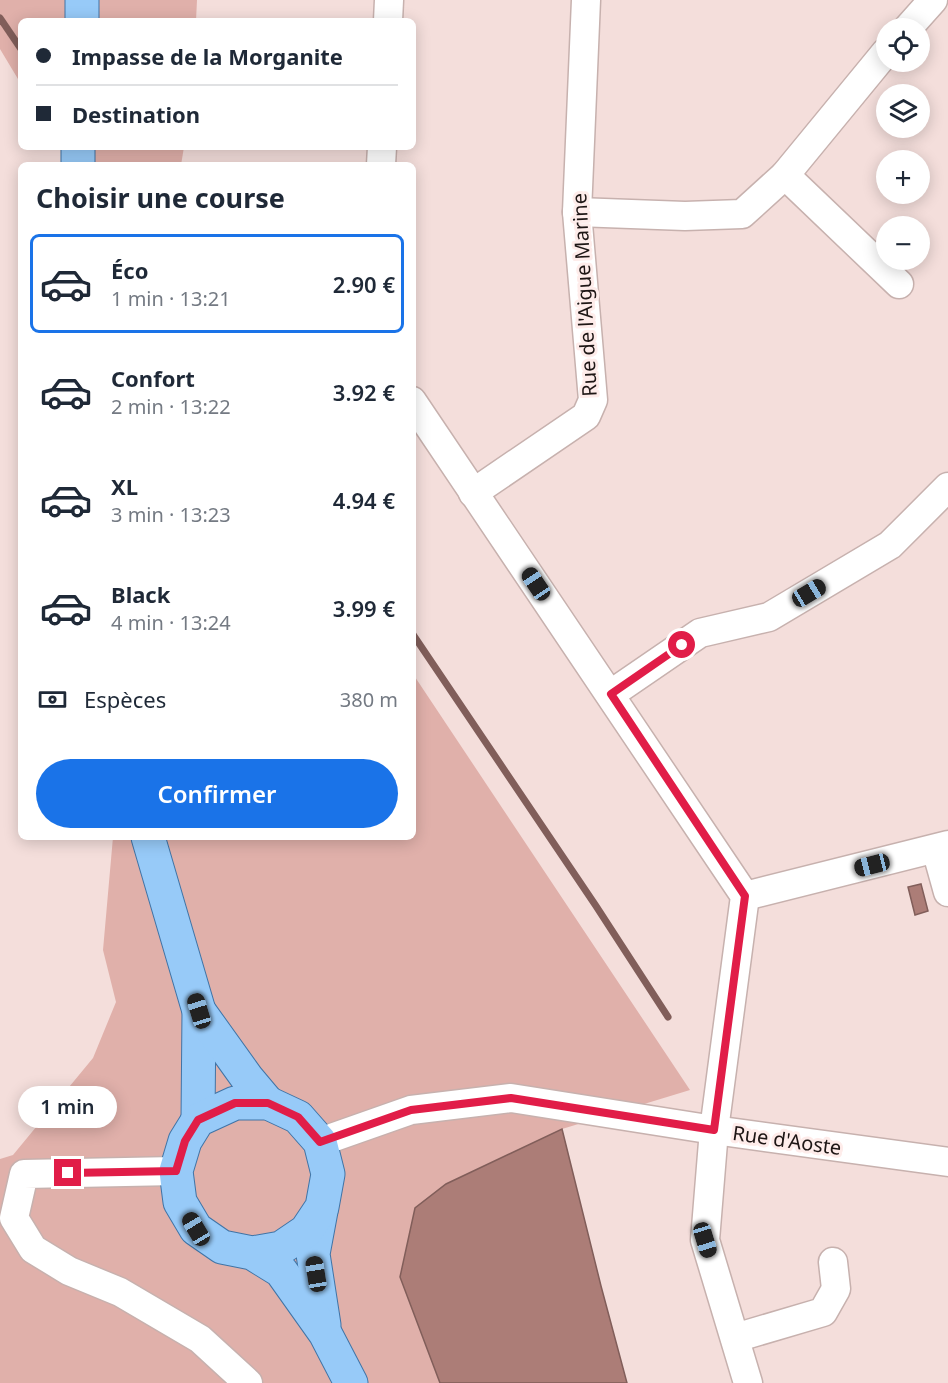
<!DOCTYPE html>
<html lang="fr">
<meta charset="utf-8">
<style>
body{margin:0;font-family:"Noto Sans",sans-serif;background:#f2f2f3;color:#1f2937;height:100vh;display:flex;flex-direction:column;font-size:22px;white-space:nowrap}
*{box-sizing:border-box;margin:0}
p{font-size:20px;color:#747a83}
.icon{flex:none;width:33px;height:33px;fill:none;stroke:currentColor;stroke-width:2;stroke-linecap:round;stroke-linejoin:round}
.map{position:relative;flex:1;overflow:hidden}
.panel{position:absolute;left:18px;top:162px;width:398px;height:678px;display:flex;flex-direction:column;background:#fff;border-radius:9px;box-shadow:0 3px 15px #0003}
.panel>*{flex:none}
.guide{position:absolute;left:18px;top:18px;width:398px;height:132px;border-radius:9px;box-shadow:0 3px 15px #0003;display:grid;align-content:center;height:132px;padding:0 18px;background:#fff}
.controls{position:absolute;left:876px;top:18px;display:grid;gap:12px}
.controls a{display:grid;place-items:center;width:54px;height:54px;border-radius:50%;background:#fff;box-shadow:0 3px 15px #0003;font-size:30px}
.end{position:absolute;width:27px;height:27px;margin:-14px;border:8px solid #e11d48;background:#fff;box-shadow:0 0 0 3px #fff}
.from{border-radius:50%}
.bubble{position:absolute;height:42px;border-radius:21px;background:#fff;box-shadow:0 3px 15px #0003;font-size:20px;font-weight:600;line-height:42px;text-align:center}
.car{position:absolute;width:18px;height:36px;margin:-18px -9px;border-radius:8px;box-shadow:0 0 4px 2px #0007;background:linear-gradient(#222 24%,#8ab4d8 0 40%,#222 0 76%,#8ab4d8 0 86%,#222 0)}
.guide b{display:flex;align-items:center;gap:21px;height:57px;font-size:22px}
.guide b+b{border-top:2px solid #e0e1e3}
.guide i{width:15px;height:15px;background:#1f2937}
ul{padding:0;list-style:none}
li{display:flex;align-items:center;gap:18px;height:99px;margin:0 12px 9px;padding:0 6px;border:3px solid transparent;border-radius:9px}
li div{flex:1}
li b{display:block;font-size:22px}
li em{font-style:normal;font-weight:600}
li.selected{border-color:#1a73e8}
li>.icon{width:54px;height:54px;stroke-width:1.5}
h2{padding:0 18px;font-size:27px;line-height:72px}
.pay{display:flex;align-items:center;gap:15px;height:66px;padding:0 18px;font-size:22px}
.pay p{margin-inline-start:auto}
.action{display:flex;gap:12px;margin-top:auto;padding:12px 18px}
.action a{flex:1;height:69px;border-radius:36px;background:#1a73e8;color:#fff;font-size:24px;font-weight:600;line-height:69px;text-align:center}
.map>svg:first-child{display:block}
</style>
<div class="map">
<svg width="948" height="1383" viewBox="0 0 948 1383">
<rect width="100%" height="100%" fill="#f4dedb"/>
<!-- green -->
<g fill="#e0b0aa">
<path d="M0 0H197L196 21H21V84L0 49Z"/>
<path d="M61 147H184L181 165H73Z"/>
<path d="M413 674 690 1090 562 1129 601 1286 627 1383H0V1159L13 1155 93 1058 116 1002 103 950 113 837H412Z"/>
</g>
<!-- water -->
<g fill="#ac7d77" stroke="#815e5a" stroke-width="1.5">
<path d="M921 884 928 911 915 915 908 887Z"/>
<path d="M562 1129 601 1286 627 1383H440L400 1277 415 1208 446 1184Z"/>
</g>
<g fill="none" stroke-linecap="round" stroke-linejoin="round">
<!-- stream -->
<g stroke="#815e5a" stroke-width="7">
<path d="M0 18 21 49"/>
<path d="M412 633 596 906 668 1017"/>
</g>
<defs>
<g id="minor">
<path d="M388 21 389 0"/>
<path d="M908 28 933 0"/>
<path d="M381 165 382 147"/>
<path d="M785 175 899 284"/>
<path d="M577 212 685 216 742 214 785 175 886 52"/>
<path d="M412 401 745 896 714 1130 705 1240 748 1383"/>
<path d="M473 493 586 416 593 400 577 212 586 0"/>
<path d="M611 694 700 633 769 617 890 545 948 487"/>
<path d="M936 849 948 892"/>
<path d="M745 896 948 845"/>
<path d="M320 1142 411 1110 511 1098 714 1130 948 1162"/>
<path d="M176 1171 24 1174 14 1218 33 1249 69 1271 120 1292 200 1339 248 1383"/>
<path d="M735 1338 823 1312 836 1289 833 1262"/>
</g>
<g id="major">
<path d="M82 21V0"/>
<path d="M78 165V147"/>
<path d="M148 837 199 1011 198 1120"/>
<path d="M199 1011 247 1078 268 1103"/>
<path d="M321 1211 313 1254 324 1325"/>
<path d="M252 1253 281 1248 306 1231 322 1207 328 1174 320 1142 298 1117 268 1103H235L198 1120 185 1141 176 1171 180 1202 196 1229 222 1247 252 1253 281 1271 325 1333 351 1383"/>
</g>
</defs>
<!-- minor casing -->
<use href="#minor" stroke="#c7b1ae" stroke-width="31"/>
<!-- major casing -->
<use href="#major" stroke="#4074a6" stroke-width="35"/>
<!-- minor -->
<use href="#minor" stroke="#fff" stroke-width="28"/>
<!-- major -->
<use href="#major" stroke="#97caf8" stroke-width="33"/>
</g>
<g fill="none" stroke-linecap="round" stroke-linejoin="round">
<!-- route -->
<path stroke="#e11d48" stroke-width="8" d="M68 1173 176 1171 185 1141 198 1120 235 1103H268L298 1117 320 1142 411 1110 511 1098 714 1130 745 896 611 694 682 645"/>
</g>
<g text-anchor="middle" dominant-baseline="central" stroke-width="6" stroke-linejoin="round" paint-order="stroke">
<!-- street labels -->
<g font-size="20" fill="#1e1615" stroke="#feecea">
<text transform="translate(584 295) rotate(-93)">Rue de l'Aigue Marine</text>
<text transform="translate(787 1140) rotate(8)">Rue d'Aoste</text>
</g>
</g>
</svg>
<div class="controls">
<a><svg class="icon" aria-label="locate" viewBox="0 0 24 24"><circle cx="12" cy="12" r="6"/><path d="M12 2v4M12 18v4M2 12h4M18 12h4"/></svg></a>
<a><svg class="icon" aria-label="layers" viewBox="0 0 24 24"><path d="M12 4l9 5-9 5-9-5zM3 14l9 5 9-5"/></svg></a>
<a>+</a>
<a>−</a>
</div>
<i class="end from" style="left:682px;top:645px"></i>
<i class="end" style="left:68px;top:1173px"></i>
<div class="bubble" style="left:18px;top:1086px;width:99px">1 min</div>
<i class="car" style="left:536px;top:584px;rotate:326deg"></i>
<i class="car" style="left:809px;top:593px;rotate:59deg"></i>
<i class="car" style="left:872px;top:865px;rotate:256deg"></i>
<i class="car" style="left:199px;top:1011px;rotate:343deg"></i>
<i class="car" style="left:196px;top:1229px;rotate:329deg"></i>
<i class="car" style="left:705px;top:1240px;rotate:163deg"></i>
<i class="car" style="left:316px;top:1274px;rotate:351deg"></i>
<div class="guide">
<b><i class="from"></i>Impasse de la Morganite</b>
<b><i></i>Destination</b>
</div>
<section class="panel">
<h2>Choisir une course</h2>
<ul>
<li class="selected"><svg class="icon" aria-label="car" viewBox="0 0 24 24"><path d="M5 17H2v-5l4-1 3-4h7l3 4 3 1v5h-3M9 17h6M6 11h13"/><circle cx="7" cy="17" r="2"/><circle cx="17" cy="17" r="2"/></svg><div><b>Éco</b><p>1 min · 13:21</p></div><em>2.90 €</em></li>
<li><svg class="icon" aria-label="car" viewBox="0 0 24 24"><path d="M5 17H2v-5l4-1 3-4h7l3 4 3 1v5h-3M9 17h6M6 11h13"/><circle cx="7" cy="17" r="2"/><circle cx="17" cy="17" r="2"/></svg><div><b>Confort</b><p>2 min · 13:22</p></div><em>3.92 €</em></li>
<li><svg class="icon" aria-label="car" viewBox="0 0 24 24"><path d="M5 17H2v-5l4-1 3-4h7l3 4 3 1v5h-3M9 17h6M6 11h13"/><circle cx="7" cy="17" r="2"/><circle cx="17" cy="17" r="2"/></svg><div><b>XL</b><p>3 min · 13:23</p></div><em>4.94 €</em></li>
<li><svg class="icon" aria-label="car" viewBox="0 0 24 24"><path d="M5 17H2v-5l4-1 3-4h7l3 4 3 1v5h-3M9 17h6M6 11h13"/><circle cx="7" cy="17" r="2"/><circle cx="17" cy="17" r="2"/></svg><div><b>Black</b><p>4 min · 13:24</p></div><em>3.99 €</em></li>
</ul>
<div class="pay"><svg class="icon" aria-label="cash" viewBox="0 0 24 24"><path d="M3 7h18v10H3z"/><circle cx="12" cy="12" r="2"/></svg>Espèces<p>380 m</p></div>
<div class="action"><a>Confirmer</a></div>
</section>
</div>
